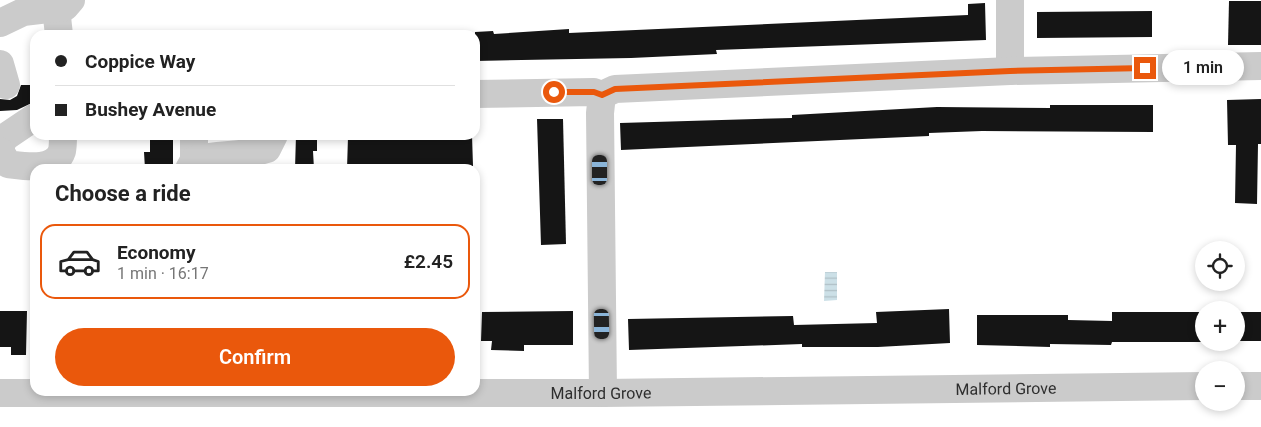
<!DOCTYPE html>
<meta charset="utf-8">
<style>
body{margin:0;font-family:Roboto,sans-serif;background:#f6f6f6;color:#222;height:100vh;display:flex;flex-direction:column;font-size:19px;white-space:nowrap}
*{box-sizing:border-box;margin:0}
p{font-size:16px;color:#767676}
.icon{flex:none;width:28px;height:28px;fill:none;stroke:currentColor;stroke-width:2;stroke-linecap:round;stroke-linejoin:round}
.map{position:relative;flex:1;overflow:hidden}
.details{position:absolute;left:30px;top:164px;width:450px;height:232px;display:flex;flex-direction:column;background:#fff;border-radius:15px;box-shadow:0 2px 8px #0003}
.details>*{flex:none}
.hud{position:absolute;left:30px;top:30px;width:450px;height:110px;border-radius:15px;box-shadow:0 2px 8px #0003;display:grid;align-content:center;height:110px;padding:0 25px;background:#fff}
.buttons{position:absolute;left:1195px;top:241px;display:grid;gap:10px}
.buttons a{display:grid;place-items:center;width:50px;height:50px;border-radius:50%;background:#fff;box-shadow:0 2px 8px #0003;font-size:25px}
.end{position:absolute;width:22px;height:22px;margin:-11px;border:6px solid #ea580c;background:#fff;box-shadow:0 0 0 2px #fff}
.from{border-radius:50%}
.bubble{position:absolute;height:35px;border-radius:18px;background:#fff;box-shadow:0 2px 8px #0003;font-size:16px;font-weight:600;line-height:35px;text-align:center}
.car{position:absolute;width:15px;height:30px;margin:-15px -8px;border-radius:6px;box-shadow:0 0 4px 1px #0007;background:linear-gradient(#222 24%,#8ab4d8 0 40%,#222 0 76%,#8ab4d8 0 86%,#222 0)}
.hud b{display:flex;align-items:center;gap:18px;height:48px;font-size:19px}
.hud b+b{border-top:1px solid #e0e0e0}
.hud i{width:12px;height:12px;background:#222}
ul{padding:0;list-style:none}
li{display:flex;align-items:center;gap:15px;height:75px;margin:0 10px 8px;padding:0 15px;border:2px solid transparent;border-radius:15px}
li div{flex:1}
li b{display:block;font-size:19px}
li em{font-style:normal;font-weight:600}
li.current{border-color:#ea580c}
li>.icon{width:45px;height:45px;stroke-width:1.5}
h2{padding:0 25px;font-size:22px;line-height:60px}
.button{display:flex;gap:10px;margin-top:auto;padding:10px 25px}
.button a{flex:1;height:58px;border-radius:30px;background:#ea580c;color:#fff;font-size:20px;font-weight:600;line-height:58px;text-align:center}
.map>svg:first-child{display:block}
</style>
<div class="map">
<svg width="1261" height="427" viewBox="0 0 1261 427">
<defs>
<pattern id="water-rules" width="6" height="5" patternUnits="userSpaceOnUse" patternTransform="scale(1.25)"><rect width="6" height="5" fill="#cce0e7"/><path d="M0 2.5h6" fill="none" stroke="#b0c0c6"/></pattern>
</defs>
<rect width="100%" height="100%" fill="#fff"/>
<!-- water -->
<path fill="url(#water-rules)" d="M825 272H837V300L824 301Z"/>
<!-- building -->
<g fill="#151515">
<path d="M1229 1H1261V45H1228Z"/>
<path d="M985 3 986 40 716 50 717 54 631 58 475 61V32L493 31 494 34 569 29V33L968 15V4Z"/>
<path d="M1152 11V37L1037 38V12Z"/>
<path d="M21 85H34V102L17 110 0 111V99L10 100 17 96Z"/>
<path d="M1261 99V144H1258L1257 204 1235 203 1236 145H1228L1227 100Z"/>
<path d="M1050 105H1153V132L982 131 929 133V136L621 150 620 123 792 118V115L937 107 1050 108Z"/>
<path d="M537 119H563L566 244 541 245Z"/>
<path d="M150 135H173V169H145L144 152H150Z"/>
<path d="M296 135H317V151H313L314 169H295Z"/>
<path d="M429 135H472L473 166 347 169 348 137 366 138V139L429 137Z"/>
<path d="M949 309 950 343 878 347H802V344L629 350 628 319 793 316 794 325 877 323 876 312Z"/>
<path d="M0 311H27L26 355H11V347H0Z"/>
<path d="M573 311V345H524V351L491 350 492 341H481L482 312Z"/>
<path d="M1112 312H1204V342H1112L1111 345 1050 344V347L977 345V315H1068V320L1112 321Z"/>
<rect x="1240" y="312" width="21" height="29"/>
</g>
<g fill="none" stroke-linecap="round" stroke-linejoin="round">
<!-- minor -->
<g stroke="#cbcbcb" stroke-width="28">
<path d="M1010 0V71"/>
<path d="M56 8 59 35"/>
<path d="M0 23 23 12 65 7 71 0"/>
<path d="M0 64 6 85"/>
<path d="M475 94 594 92 602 95"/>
<path d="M194 135V160"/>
<path d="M0 148 4 138 35 117"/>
<path d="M0 151 8 164C24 166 55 172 62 151 63 146 63 140 63 135"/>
<path d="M189 169 194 160C218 153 243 157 267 149L274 135"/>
<path d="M1236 386H1261"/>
<path id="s1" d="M0 393H603L1204 386"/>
<path d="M603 393 600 113 602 95 615 89 1010 71 1261 66"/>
</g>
</g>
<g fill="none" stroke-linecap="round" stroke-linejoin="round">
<!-- route -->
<path stroke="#ea580c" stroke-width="6" d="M554 92H594L602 95 615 89 1010 71 1145 68"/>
</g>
<g text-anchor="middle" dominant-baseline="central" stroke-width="5" stroke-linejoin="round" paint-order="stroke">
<!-- street labels -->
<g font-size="16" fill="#2e2e2e" stroke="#fff">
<text stroke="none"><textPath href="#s1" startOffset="1006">Malford Grove</textPath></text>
<text stroke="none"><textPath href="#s1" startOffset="601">Malford Grove</textPath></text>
</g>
</g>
</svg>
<div class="buttons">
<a><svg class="icon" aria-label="locate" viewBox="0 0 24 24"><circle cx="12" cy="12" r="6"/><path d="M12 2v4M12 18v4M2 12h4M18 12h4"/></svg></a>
<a>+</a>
<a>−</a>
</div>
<i class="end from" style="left:554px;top:92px"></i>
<i class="end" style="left:1145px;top:68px"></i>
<div class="bubble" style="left:1162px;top:50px;width:82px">1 min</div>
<i class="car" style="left:600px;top:170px;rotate:0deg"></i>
<i class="car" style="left:602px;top:324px;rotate:179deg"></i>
<div class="hud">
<b><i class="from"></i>Coppice Way</b>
<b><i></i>Bushey Avenue</b>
</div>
<section class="details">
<h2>Choose a ride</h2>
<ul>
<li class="current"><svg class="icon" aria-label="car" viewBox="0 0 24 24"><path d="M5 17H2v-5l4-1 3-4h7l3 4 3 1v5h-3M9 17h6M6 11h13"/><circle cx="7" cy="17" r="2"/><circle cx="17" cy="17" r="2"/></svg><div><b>Economy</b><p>1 min · 16:17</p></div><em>£2.45</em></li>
</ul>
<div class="button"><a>Confirm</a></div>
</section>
</div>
